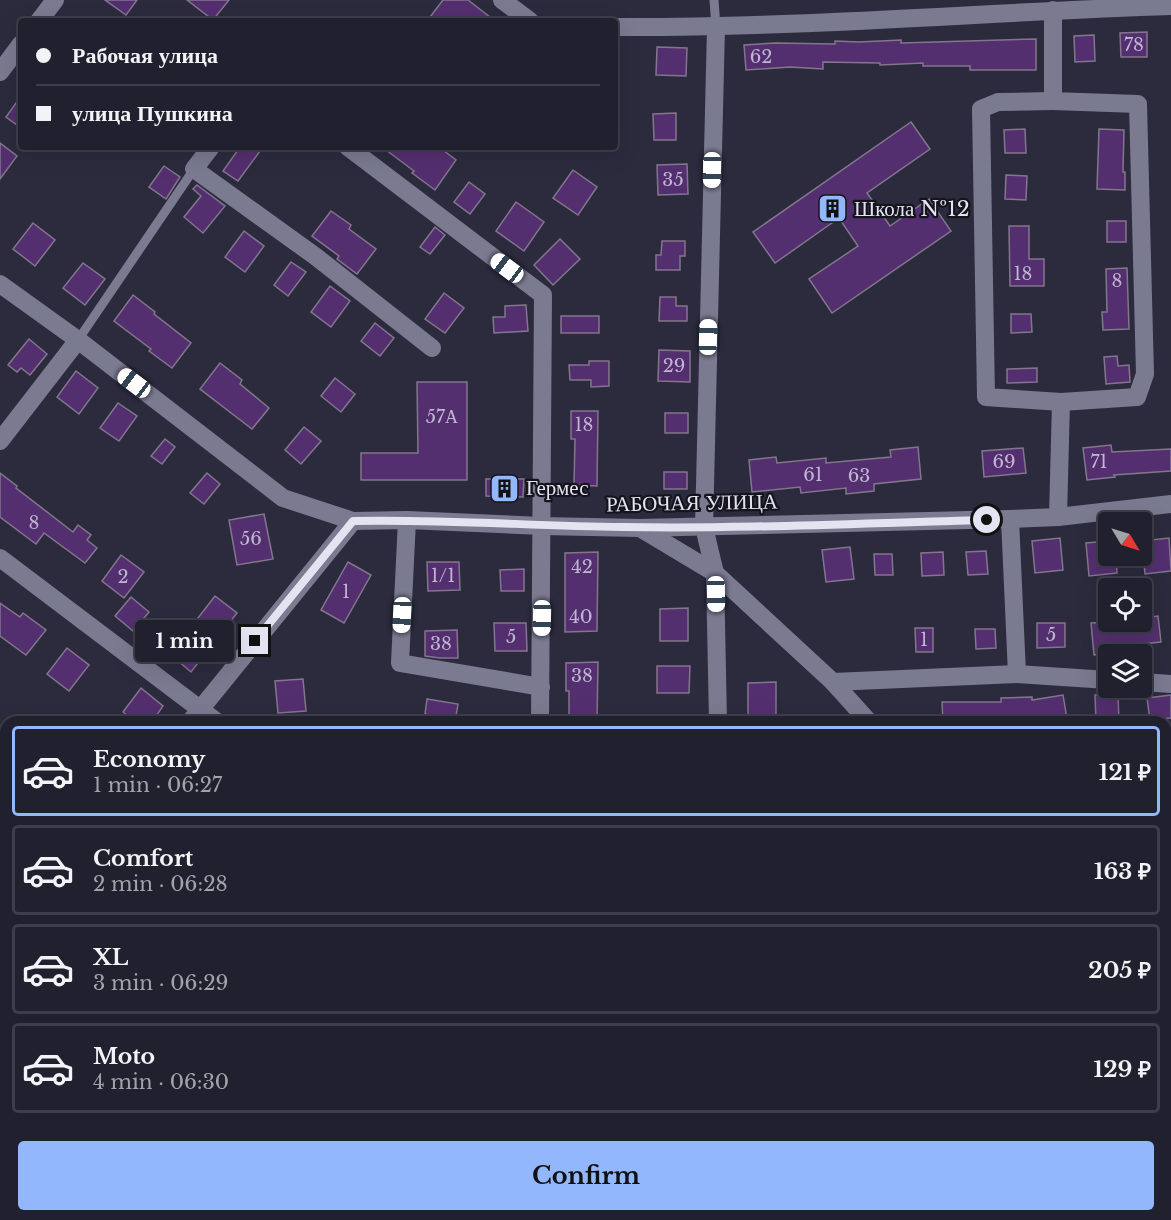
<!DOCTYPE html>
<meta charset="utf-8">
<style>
body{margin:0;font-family:"Libre Baskerville",serif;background:#292836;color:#f1f3f6;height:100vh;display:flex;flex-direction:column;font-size:22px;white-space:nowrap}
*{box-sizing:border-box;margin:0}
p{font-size:20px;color:#a2a3aa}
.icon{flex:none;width:33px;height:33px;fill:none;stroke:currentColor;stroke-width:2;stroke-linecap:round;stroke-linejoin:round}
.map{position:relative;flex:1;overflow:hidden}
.sheet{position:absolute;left:0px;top:716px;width:1172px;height:506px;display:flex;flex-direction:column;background:#21202e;border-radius:18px 18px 0 0;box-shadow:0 6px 24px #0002,0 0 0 2px #3e3e4a}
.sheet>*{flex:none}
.top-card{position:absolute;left:18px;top:18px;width:600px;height:132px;border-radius:6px;box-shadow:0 6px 24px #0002,0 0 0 2px #3e3e4a;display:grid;align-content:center;height:132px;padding:0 18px;background:#21202e}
.needle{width:39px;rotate:128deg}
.fabs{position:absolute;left:1098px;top:512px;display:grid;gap:12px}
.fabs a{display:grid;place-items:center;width:54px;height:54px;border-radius:6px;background:#21202e;box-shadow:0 6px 24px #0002,0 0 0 2px #3e3e4a;font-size:30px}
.end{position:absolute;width:27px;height:27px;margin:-14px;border:8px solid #e3e3f1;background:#111;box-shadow:0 0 0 3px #111}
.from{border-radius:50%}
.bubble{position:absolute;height:42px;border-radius:6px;background:#21202e;box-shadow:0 6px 24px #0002,0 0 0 2px #3e3e4a;font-size:20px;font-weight:800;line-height:42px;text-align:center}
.car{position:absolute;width:18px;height:36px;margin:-18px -9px;border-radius:8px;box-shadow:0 0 4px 2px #0007;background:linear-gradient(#fff 24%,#345 0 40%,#fff 0 76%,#345 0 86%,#fff 0)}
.top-card b{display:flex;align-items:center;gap:21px;height:57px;font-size:22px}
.top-card b+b{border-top:2px solid #3e3e4a}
.top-card i{width:15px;height:15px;background:#f1f3f6}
ul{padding:10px 0 0;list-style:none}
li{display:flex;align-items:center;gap:18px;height:90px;margin:0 12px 9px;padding:0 6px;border:3px solid #3e3e4a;border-radius:6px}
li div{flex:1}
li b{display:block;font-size:22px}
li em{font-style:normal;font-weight:800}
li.active{border-color:#93b7fd}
li>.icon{width:54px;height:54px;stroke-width:1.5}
.action{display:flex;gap:12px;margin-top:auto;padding:12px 18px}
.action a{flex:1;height:69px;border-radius:6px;background:#93b7fd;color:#111;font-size:24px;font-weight:800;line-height:69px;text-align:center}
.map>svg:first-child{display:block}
</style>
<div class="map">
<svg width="1171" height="1220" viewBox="0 0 1171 1220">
<rect width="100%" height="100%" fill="#2c2b3e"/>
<!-- building -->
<g fill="#542f70" stroke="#82768c" stroke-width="1.5">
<path d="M105 0H137L126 15Z"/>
<path d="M187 0H229L213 20Z"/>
<path d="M443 0H468L495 21H427Z"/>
<path d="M1147 32V57H1121L1120 33Z"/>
<path d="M1094 35 1095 61 1075 62 1074 36Z"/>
<path d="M1036 39V70H970V66H923V63L880 65V63L823 62V69L790 67 746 70 744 45 775 43 835 44V41L859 42 901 40V43Z"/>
<path d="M657 47 687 48 686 76 656 75Z"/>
<path d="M21 96V128L6 117Z"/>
<path d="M676 113V140H654L653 114Z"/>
<path d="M911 122 930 149 867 193 890 226 929 199 951 231 832 313 809 279 858 246 839 218 775 263 753 232Z"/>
<path d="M1025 129 1026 153H1005L1004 130Z"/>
<path d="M1099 129 1124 130 1123 172H1125V190L1097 189Z"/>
<path d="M0 143 17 156 0 179Z"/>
<path d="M240 147H263L238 181 223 171Z"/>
<path d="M382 147H439L456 160 435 190 412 173 414 171Z"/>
<path d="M687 164 688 194 658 195 657 165Z"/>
<path d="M164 166 180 177 166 199 149 187Z"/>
<path d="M573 170 597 187 578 215 553 198Z"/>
<path d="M1006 175 1027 176 1026 200 1005 199Z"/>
<path d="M469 182 485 194 470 214 454 202Z"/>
<path d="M197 185 225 206 203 233 184 217 201 196 193 189Z"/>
<path d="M516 202 544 222 524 251 496 231Z"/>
<path d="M331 211 351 225 349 229 376 249 357 274 337 259 339 256 312 236Z"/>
<rect x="1107" y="221" width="19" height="21"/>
<path d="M33 223 55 240 35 266 13 249Z"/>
<path d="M1009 226H1029V259H1044V286H1010Z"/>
<path d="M435 227 445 235 430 254 420 247Z"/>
<path d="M244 231 264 246 245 272 225 257Z"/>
<path d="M560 239 580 259 553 285 534 265Z"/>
<path d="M662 241H685V256H680V270H656V255H661Z"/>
<path d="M291 262 306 272 288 296 274 285Z"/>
<path d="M83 263 105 279 85 305 63 288Z"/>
<path d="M1127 268 1129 329 1103 330 1102 312H1107L1106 269Z"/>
<path d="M330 286 350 301 331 327 311 312Z"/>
<path d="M444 293 464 308 445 333 425 319Z"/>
<path d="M133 295 155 312 154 314 191 343 172 368 149 351 151 349 114 321Z"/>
<path d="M660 297H676V306H687V321H659Z"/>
<path d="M526 305 528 331 494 333 493 317H505V306Z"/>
<path d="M1011 314H1031L1032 332 1011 333Z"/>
<rect x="561" y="316" width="38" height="17"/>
<path d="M375 323 394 338 380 356 361 341Z"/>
<path d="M29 339 47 354 30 375 21 368 17 372 8 365Z"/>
<path d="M659 350 690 351V382L658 381Z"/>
<path d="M1117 356 1118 366 1129 365 1130 382 1106 384 1104 357Z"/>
<path d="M589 361H609V386L591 387V380H570L569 365H589Z"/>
<path d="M220 363 242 380 240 384 269 408 252 429 200 389Z"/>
<path d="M1037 368V382L1007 383V369Z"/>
<path d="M76 371 98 388 79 414 57 397Z"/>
<path d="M335 378 355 394 341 412 321 396Z"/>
<path d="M417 382H467V480H361V453H418Z"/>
<path d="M118 403 137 416 119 441 100 428Z"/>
<path d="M571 411H598L597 486 574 485 575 439H571Z"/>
<rect x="665" y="413" width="23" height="20"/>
<path d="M304 427 321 441 301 464 285 450Z"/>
<path d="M165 439 175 447 162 464 151 456Z"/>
<path d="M1111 445 1112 452 1171 449V471L1114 475 1115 477 1087 480 1083 448Z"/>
<path d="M918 447 921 479 874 484V491L846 494V488L801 493 800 487 752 492 749 460 776 457 777 463 826 458V463L891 457 890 450Z"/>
<path d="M1023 448 1026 473 984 477 982 451Z"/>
<rect x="664" y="472" width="23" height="17"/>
<path d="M0 473 17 486 16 488 73 532 78 525 91 535 87 540 97 548 85 563 44 533 36 544 0 517Z"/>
<path d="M207 473 220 484 204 504 190 493Z"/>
<path d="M486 479H524L523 497 486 496Z"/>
<path d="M264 514 273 559 237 565 229 520Z"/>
<path d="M1060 538 1063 570 1035 573 1032 541Z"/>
<path d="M1169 538 1171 571 1145 574 1142 541Z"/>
<path d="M1108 541V555H1116L1117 573 1089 576 1086 543Z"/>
<path d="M850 547 854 579 826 582 822 550Z"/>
<path d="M986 551 988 574 968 575 966 552Z"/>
<path d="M598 552 597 631 565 632V553Z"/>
<path d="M943 552 944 575 922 576 921 553Z"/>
<path d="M874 554H892L893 575H875Z"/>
<path d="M121 555 144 572 124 598 102 581Z"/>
<path d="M348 562 371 575 344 623 321 610Z"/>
<path d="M427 562H459L460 590 428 591Z"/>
<path d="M524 569V591H501L500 570Z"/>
<path d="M215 596 237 613 191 672 170 654Z"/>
<path d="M131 597 149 612 133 631 115 616Z"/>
<path d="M0 603 20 617 23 613 46 630 26 655 0 636Z"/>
<path d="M688 608V641H660V609Z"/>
<path d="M1158 616 1161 642 1122 646V652L1094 655 1091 623 1142 621V618Z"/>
<path d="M494 623H526L527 651H495Z"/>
<path d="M1037 623H1065V647L1037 648Z"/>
<path d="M915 628H933V652H916Z"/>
<path d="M975 629H995L996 648 976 649Z"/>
<path d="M457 630 458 658H440L425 656V631Z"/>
<path d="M67 648 89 665 69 691 47 674Z"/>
<path d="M598 662 597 722H569V691H566V663Z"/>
<path d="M657 666H690L689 693H657Z"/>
<path d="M303 679 306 711 278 713 275 681Z"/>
<path d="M776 682V715H748V683Z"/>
<path d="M141 688 163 706 152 722H135L123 712Z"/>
<path d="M1118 694 1119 722H1096L1095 695Z"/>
<path d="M1063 695 1067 719 1049 722H943L942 702H1001V698L1032 697V700Z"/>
<path d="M1171 695V718L1150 720 1147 698Z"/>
<path d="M427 699 458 704 455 722H434L435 716 425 714Z"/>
</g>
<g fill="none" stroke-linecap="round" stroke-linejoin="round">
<!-- service -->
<g stroke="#7a7a91" stroke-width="9">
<path d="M714 0 716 27"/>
<path d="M78 340 194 169"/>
</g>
<!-- minor -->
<g stroke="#7a7a91" stroke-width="18">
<path d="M502 0 530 21"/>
<path d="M1053 10V101L1138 104 1145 374 1137 397 1061 402 1058 517"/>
<path d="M39 21 55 0"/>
<path d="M615 27C801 28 986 12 1171 6"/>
<path d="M716 27 704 527 715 573 718 722"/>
<path d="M0 72 21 44"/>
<path d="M1053 101 998 102 981 109 986 397 1061 402"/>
<path d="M211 147 194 169 315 256 432 348"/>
<path d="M348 147 543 295 540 722"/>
<path d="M0 441 78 340"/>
<path d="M1010 519 1017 674"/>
<path d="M407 520 400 663 541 687"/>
<path d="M640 528 1010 519 1058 517 1171 504"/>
<path d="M0 558 217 722"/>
<path d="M833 682 1017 674 1108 680"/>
<path d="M1142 682 1171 684"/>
<path d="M1166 834 1171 835"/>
<path d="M0 835 6 839"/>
<path d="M1166 989 1171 950"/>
<path d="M0 1123 6 1127"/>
<path d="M1166 1167H1171"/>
<path d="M0 1182 6 1172"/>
<path d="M11 1215 17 1220"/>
<path d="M299 1215V1220"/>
<path d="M627 1215V1220"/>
<path d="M735 1215V1220"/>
<path d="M380 1220 383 1215"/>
<path d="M572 1220V1215"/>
</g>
<!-- tertiary -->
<g stroke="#7a7a91" stroke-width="18">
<path d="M0 284 78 340 283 498 353 521 407 520 542 526 640 528 715 573 833 682 869 722"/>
<path d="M190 722 353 521"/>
<path d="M0 976 6 968"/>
<path d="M1166 1055 1171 1062"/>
</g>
</g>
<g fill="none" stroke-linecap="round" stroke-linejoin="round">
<!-- route -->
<path stroke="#e3e3f1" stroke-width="8" d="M255 641 353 521C443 519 532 526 622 527 743 529 865 523 987 520"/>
</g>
<!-- icons -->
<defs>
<symbol id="building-square" viewBox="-11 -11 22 22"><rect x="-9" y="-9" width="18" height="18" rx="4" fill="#93b7fd" stroke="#15141d"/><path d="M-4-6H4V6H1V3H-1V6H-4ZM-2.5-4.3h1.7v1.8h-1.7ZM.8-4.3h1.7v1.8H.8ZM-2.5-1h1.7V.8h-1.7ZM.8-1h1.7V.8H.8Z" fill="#111"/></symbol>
</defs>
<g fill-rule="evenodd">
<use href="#building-square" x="816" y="192" width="33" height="33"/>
<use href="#building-square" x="488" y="472" width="33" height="33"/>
</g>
<g text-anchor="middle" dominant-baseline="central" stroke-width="4.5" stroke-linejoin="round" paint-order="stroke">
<!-- number labels -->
<g font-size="18" fill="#bfb6d1">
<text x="1134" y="45">78</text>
<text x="761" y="57">62</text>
<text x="673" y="180">35</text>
<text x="1023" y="274">18</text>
<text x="1117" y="281">8</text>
<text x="674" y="366">29</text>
<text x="442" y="417">57А</text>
<text x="584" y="425">18</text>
<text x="1004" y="462">69</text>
<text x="1099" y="462">71</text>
<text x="813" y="475">61</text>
<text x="859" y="476">63</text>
<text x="34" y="523">8</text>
<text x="251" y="539">56</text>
<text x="582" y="567">42</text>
<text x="443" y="576">1/1</text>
<text x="123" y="577">2</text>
<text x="346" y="592">1</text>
<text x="581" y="617">40</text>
<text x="1051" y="635">5</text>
<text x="511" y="637">5</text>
<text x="924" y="640">1</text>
<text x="441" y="644">38</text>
<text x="582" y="676">38</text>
</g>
<!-- poi labels -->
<g font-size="21" fill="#e3e3f1" stroke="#15141d" text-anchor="start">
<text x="854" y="209">Школа №12</text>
<text x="526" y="488">Гермес</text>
</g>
<!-- street labels -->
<g font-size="21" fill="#e3e3f1" stroke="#15141d">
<text transform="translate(692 503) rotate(-1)">РАБОЧАЯ УЛИЦА</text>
</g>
</g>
</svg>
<div class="fabs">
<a><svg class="needle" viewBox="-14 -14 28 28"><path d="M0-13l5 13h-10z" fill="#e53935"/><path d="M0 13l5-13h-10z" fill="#a2a3aa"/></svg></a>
<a><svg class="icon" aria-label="locate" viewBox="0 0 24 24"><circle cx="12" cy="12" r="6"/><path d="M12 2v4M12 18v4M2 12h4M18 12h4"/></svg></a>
<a><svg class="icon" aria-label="layers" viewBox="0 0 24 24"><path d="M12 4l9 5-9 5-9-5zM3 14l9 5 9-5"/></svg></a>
</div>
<i class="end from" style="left:987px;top:520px"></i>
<i class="end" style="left:255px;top:641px"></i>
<div class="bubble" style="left:135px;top:620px;width:99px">1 min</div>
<i class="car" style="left:712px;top:170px;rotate:181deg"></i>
<i class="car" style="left:507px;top:268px;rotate:307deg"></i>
<i class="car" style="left:708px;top:337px;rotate:1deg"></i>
<i class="car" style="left:134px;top:383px;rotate:307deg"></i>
<i class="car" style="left:716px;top:594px;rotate:179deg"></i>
<i class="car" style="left:402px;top:615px;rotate:183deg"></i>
<i class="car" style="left:542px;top:618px;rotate:181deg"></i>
<div class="top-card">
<b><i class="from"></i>Рабочая улица</b>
<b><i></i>улица Пушкина</b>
</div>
<section class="sheet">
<ul>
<li class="active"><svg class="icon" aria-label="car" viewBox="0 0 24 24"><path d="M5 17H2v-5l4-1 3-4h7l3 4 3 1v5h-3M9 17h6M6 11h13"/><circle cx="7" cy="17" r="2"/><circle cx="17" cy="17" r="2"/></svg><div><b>Economy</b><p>1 min · 06:27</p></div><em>121 ₽</em></li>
<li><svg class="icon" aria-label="car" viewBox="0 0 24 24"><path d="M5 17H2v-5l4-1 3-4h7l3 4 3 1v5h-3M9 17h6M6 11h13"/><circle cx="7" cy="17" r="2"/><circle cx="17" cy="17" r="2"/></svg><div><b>Comfort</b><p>2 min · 06:28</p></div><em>163 ₽</em></li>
<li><svg class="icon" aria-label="car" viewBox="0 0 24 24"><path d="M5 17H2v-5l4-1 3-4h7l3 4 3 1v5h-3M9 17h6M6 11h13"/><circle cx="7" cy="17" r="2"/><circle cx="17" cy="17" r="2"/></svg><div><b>XL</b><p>3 min · 06:29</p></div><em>205 ₽</em></li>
<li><svg class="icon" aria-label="car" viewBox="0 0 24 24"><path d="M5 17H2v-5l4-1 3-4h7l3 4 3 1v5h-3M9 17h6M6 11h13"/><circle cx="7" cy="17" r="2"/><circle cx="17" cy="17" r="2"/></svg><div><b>Moto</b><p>4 min · 06:30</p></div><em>129 ₽</em></li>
</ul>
<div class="action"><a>Confirm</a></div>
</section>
</div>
